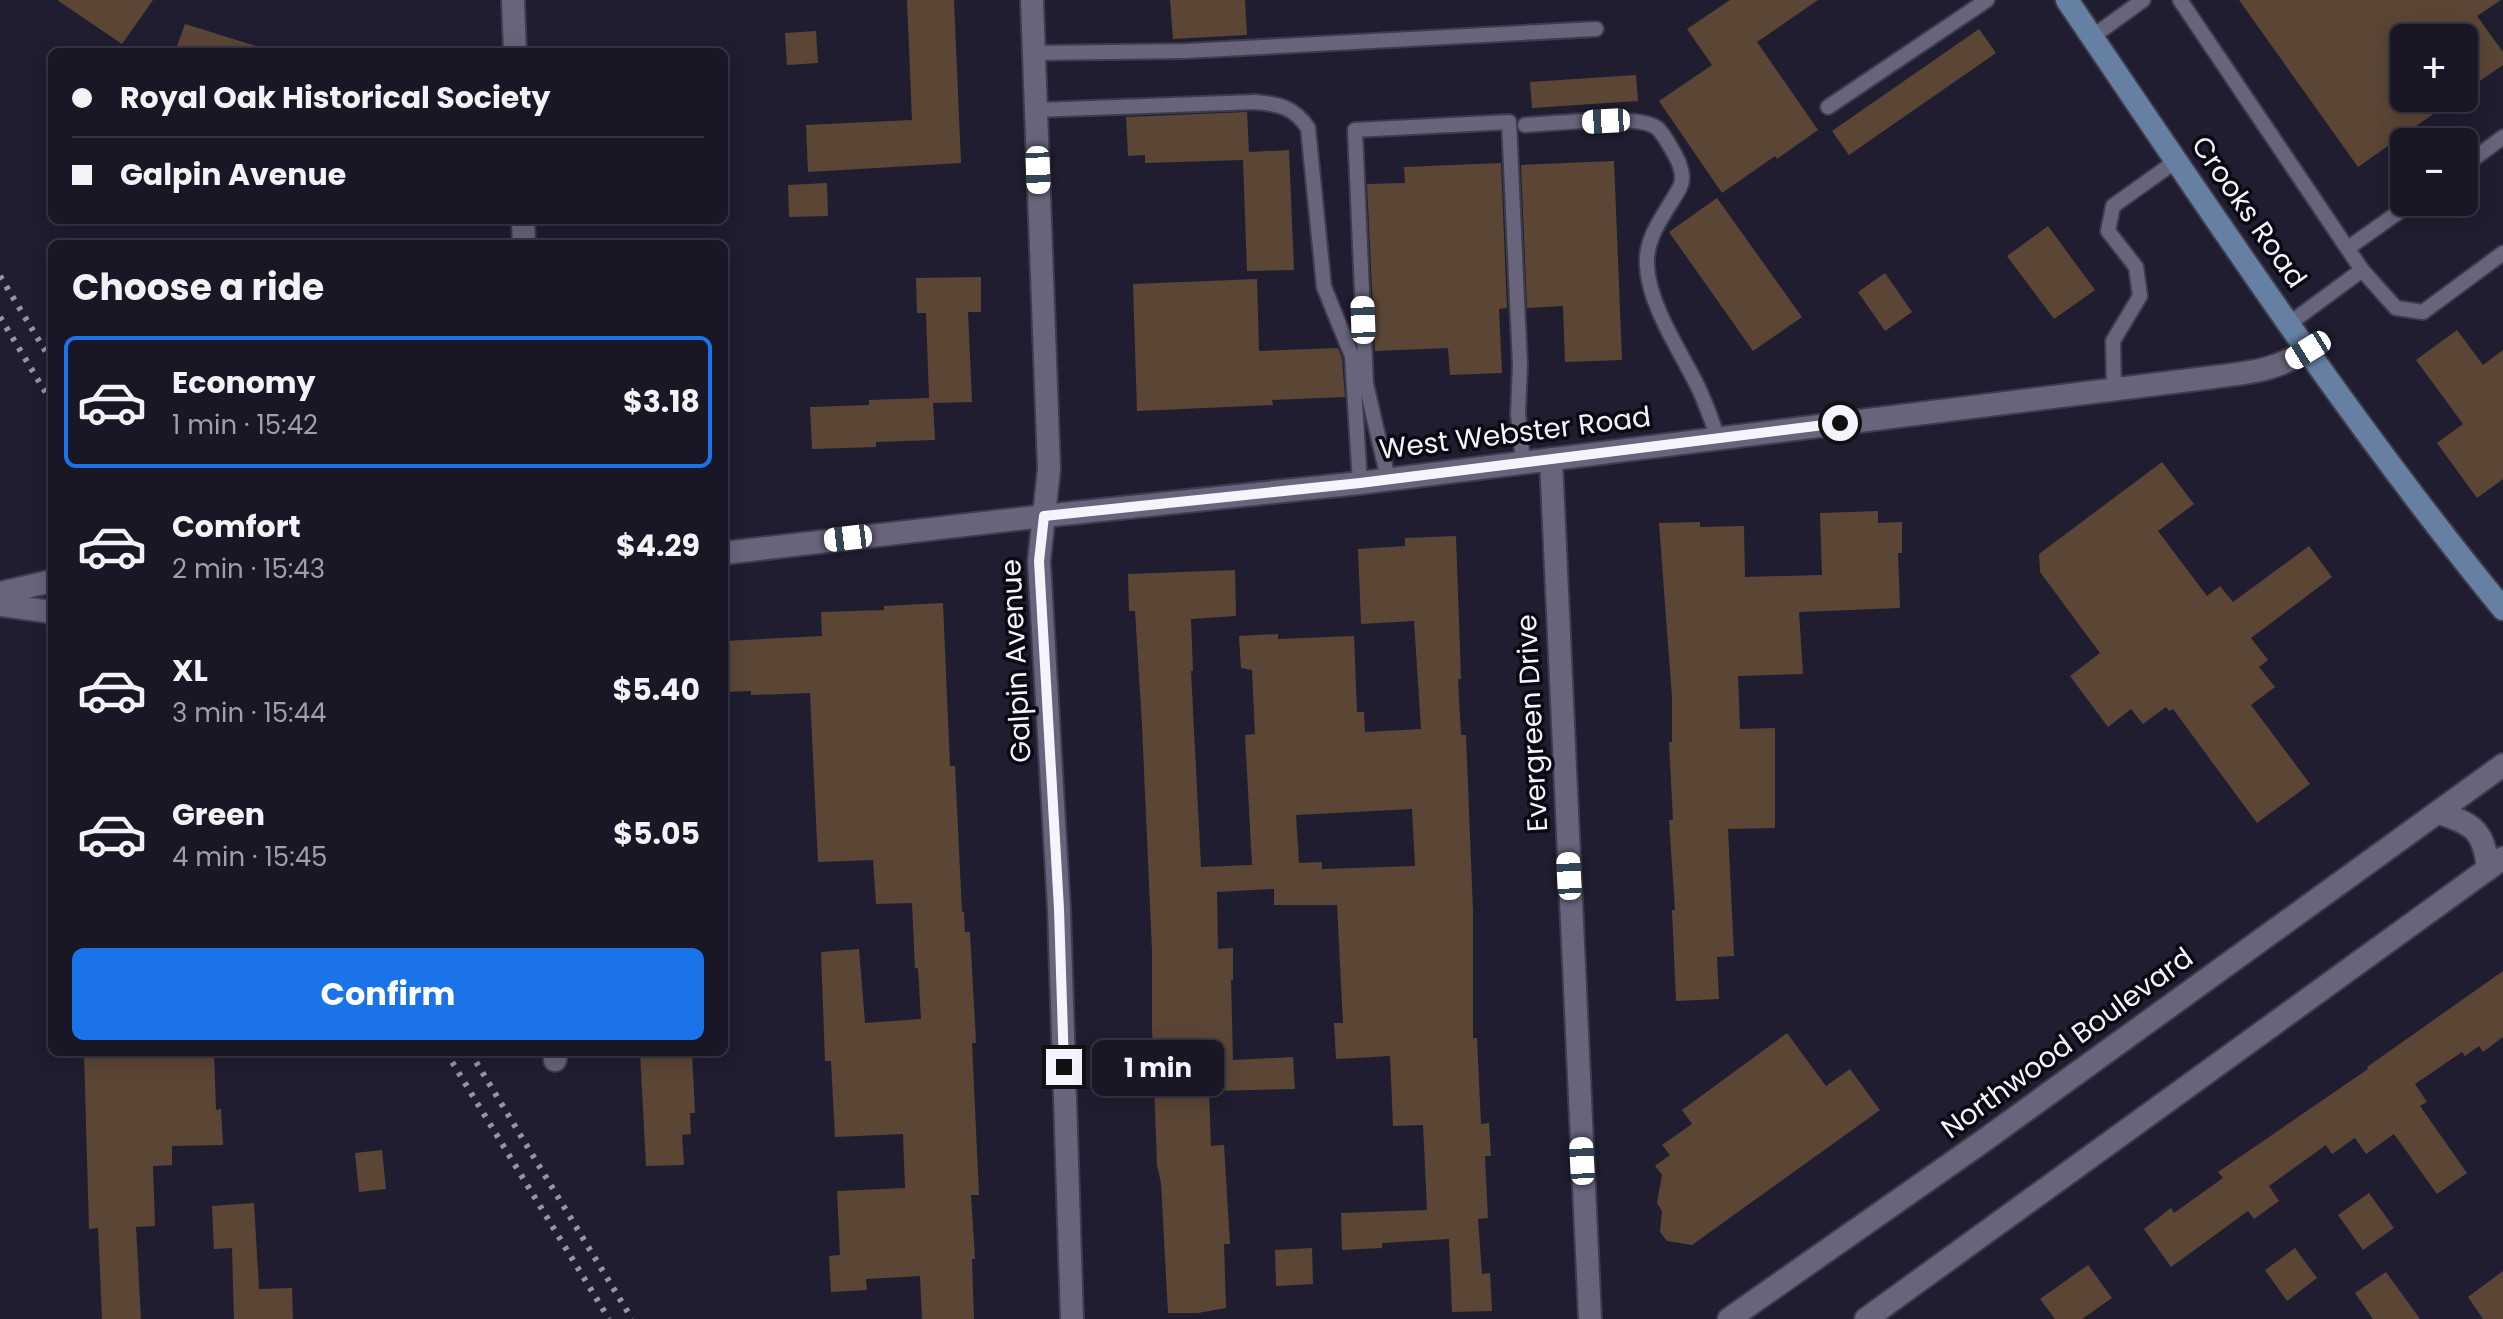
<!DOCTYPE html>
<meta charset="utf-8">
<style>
body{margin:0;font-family:Poppins,sans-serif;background:#221f2d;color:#f1f3f6;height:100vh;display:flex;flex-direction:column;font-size:30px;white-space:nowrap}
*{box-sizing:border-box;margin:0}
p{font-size:26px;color:#9f9fa7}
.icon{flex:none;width:44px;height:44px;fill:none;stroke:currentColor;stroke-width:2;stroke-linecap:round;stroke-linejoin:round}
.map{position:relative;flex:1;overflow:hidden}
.panel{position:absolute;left:48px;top:240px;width:680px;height:816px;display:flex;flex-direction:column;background:#191625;border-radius:12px;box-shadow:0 4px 20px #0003,0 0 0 2px #373542}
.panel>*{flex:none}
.guide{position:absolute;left:48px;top:48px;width:680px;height:176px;border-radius:12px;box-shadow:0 4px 20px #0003,0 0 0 2px #373542;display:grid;align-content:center;height:176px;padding:0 24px;background:#191625}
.tools{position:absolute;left:2390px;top:24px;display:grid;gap:16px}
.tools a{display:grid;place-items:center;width:88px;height:88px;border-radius:12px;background:#191625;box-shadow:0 4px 20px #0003,0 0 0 2px #373542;font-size:40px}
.end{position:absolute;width:36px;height:36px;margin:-18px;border:10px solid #f4f3fe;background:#111;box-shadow:0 0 0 4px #111}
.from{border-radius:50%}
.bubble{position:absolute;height:56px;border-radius:12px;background:#191625;box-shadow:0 4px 20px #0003,0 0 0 2px #373542;font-size:26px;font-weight:700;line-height:56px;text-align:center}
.car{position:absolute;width:24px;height:48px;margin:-24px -12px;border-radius:10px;box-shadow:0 0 6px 2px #0007;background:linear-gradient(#fff 24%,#345 0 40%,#fff 0 76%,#345 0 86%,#fff 0)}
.guide b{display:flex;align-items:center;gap:28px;height:76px;font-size:30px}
.guide b+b{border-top:2px solid #373542}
.guide i{width:20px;height:20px;background:#f1f3f6}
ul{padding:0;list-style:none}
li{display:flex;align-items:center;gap:24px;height:132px;margin:0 16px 12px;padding:0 8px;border:4px solid transparent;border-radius:12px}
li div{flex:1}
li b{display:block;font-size:30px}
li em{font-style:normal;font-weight:700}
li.on{border-color:#1a73e8}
li>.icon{width:72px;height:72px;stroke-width:1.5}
h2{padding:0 24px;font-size:36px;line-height:96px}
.primary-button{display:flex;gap:16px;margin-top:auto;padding:16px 24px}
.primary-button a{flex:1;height:92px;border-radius:12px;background:#1a73e8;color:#fff;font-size:32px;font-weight:700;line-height:92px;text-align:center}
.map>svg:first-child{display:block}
</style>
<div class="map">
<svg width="2503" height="1319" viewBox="0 0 2503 1319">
<rect width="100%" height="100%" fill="#211d31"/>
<!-- building -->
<g fill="#5b4636" fill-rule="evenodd">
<path d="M57 0H153L122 44Z"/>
<path d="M907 0H954L961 163 808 172 806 125 912 120Z"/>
<path d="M1170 0H1245L1247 35 1173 39Z"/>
<path d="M1730 0H1818L1757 42 1818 130 1777 159 1775 156 1722 193 1659 101 1712 65 1687 29Z"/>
<path d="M2239 0H2501L2477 16 2503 52V65L2464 92V38H2404V98H2456L2358 167Z"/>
<path d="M185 24 256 46 255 52H175Z"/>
<path d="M1979 29 1996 53 1849 155 1832 131Z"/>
<path d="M816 31 818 63 787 65 785 33Z"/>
<path d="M1636 75 1638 101 1532 108 1530 82Z"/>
<path d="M1247 112 1249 152 1289 150 1294 270 1247 271 1243 160 1145 163V155L1128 156 1126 117Z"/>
<path d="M1614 161 1622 360 1565 362 1563 306 1527 308 1521 165Z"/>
<path d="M1501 163 1507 308 1499 309 1502 373 1450 375 1448 348 1375 351 1367 184 1405 183 1404 167Z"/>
<path d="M827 183 828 216 789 217 788 185Z"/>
<path d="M1717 198 1802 317 1753 351 1669 232Z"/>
<path d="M2048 226 2095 290 2054 319 2007 256Z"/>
<path d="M1885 273 1912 312 1885 331 1858 292Z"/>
<path d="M981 277V312H968L972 402 933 403 935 440 876 442V447L812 449 810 407 869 405V400L929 398 926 313H917L916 278Z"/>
<path d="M1257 279 1259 351 1338 348 1342 358 1345 397 1272 400 1273 405 1137 411 1133 284Z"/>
<path d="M2457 330 2483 365 2503 350V479L2477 498 2437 443 2463 424 2416 360Z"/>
<path d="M2162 462 2194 504 2158 531 2207 596 2220 586 2233 602 2309 546 2332 577 2251 638 2268 660 2259 667 2275 687 2251 705 2310 784 2257 823 2173 709 2169 711 2166 707 2143 724 2131 709 2108 727 2070 676 2100 653 2040 572 2039 554Z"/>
<path d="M1878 511V523L1902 522V553H1898L1900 608 1799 612 1803 674 1738 676 1740 729 1775 728V828L1728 829 1734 956 1717 957 1719 999 1676 1001 1672 910H1675L1669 820H1673L1669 742H1672V698L1659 523 1700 522V527L1744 526 1745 577 1822 575 1820 513Z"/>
<path d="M1456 536 1461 679H1458L1461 735H1466L1473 911V1038H1477L1481 1124 1489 1123 1491 1156H1485L1488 1218 1478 1219 1482 1274 1490 1273 1492 1311 1452 1312 1449 1239 1382 1243V1248L1342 1250 1341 1213 1427 1210 1423 1125 1393 1126 1390 1056 1336 1059 1334 1023H1343L1337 905H1274V889L1217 892 1218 949 1233 948V980H1231L1233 1060 1293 1057 1295 1089 1209 1091 1211 1146 1224 1145 1230 1244H1224L1226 1308 1198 1313H1168L1161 1183 1157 1165 1152 1027V951L1142 725 1135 611H1129L1128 574 1235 570 1236 616 1191 619 1193 671H1191L1201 867 1252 865 1245 735 1255 734 1252 670 1241 668 1239 636 1278 634V639L1354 636 1357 712H1364L1365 732 1421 729 1414 621 1361 624 1358 549 1405 546V538ZM1412 809 1415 866 1322 869V862L1299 863 1296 815Z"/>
<path d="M943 603 950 766H955L962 912H964L965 932H970L976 1043H972L979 1195H971L975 1259H972L974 1319H922L920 1276 866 1279 867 1290 831 1292 829 1256 840 1255 837 1191 905 1188 903 1134 835 1137 831 1061H825L821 952 859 949 865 1023 921 1019 918 968H915L912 903 876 904 873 860 818 862 810 693 751 695V691L724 692V641L822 636 821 612 884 610V606Z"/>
<path d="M2503 971V1037L2483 1052 2479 1046 2465 1056 2462 1052 2415 1084 2427 1102 2420 1106 2467 1173 2437 1194 2394 1134 2366 1154 2355 1138 2332 1154 2326 1145 2269 1186 2279 1201 2254 1219 2248 1211 2171 1267 2144 1229 2171 1208 2174 1213 2223 1178 2218 1172 2368 1069 2367 1067Z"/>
<path d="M1787 1033 1826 1086 1850 1069 1880 1110 1692 1245 1667 1241 1660 1232 1662 1211 1657 1203 1662 1175 1655 1166 1670 1155 1662 1145 1692 1124 1682 1110Z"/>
<path d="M84 1052H214L216 1110 221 1109 223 1145 172 1146V1165L153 1166 155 1226 136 1227 141 1319H102L98 1228 89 1229Z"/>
<path d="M640 1052H692L695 1113H690L691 1134 682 1135 684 1165 646 1166Z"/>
<path d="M382 1150 386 1189 359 1192 355 1153Z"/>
<path d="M2369 1193 2394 1228 2363 1250 2338 1215Z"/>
<path d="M254 1203 259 1289 292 1288 293 1319H234L232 1248 214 1249 212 1206Z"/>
<path d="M1312 1248 1313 1284 1276 1286 1275 1250Z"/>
<path d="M2295 1248 2317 1278 2287 1301 2265 1270Z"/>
<path d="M2088 1265 2112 1298 2082 1319H2055L2040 1299Z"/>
<path d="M2503 1271V1319H2483L2468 1297Z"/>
<path d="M2386 1272 2420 1319H2373L2355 1293Z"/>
</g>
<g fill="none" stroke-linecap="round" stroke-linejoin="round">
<defs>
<g id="service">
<path d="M2180 0 2362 270 2290 323"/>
<path d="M2092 37 2143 0"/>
<path d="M1034 53 1186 51 1596 29"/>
<path d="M1828 107 1987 0"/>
<path d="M1036 110 1255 102C1279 104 1294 107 1308 128L1324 287 1352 356 1360 483"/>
<path d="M1525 125C1550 124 1640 113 1657 128 1663 133 1670 146 1674 153 1680 163 1685 177 1680 187 1667 212 1645 235 1647 265 1648 304 1681 352 1698 387 1706 404 1712 421 1718 438"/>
<path d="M2464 166 2503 137"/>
<path d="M2348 248 2413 202"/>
<path d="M2362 270 2396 308 2423 312 2503 253"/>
<path d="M2114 390 2113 341 2140 296 2136 267 2108 231 2113 206 2176 161"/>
<path d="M1388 479 1366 384 1355 130 1509 122 1520 365 1518 414 1523 462"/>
</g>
<g id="minor">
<path d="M513 0 515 52"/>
<path d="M1032 0 1049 469 1039 561 1059 909 1072 1319"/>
<path d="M523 220 524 244"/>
<path d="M1551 459 1590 1319"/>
<path d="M2439 813C2474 824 2484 831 2488 869"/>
<path d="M555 1052V1060"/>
<path d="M1729 1319 1979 1144 2503 765"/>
<path d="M1866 1319 2503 858"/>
</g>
<g id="tertiary">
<path d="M724 553 1044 516 1360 483 2214 377C2252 372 2274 371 2308 350"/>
<path d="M0 593 52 581"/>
<path d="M0 605 52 612"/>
</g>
<path id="secondary" d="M2067 0C2207 206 2345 416 2503 609"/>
</defs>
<!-- service casing -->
<use href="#service" stroke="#3e3b4b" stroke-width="18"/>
<!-- minor casing -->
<use href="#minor" stroke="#3e3b4b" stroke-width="26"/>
<!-- tertiary casing -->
<use href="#tertiary" stroke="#3e3b4b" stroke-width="26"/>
<!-- secondary casing -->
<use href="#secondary" stroke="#3e3b4b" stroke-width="26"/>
<!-- service -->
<use href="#service" stroke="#67647c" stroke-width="14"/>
<!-- minor -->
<use href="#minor" stroke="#67647c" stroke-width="22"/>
<!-- tertiary -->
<use href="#tertiary" stroke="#67647c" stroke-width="22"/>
<!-- secondary -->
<use href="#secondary" stroke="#6580a2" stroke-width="22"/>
<!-- rail -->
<g stroke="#9795a4" stroke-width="6" stroke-dasharray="4 8" stroke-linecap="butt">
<path d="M0 276 52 362"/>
<path d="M0 317 52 403"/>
<path d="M446 1052 609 1319"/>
<path d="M470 1052 632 1319"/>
</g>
</g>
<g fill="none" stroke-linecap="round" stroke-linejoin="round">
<!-- route -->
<path stroke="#f4f3fe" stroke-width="10" d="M1064 1067 1059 909 1039 561 1044 516 1360 483 1840 423"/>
</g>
<g text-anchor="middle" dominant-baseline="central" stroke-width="7" stroke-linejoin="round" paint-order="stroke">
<!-- street labels -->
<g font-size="28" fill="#f4f3fe" stroke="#0a0912">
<text transform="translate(2249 212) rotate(55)">Crooks Road</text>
<text transform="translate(1515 433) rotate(-7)">West Webster Road</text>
<text transform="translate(1016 661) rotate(-93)">Galpin Avenue</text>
<text transform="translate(1532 723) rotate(-93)">Evergreen Drive</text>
<text transform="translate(2067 1043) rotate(-36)">Northwood Boulevard</text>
</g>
</g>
</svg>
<div class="tools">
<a>+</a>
<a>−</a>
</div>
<i class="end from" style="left:1840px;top:423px"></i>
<i class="end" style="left:1064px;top:1067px"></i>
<div class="bubble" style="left:1092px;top:1040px;width:132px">1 min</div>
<i class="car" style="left:1606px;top:121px;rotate:267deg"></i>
<i class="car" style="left:1038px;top:170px;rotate:178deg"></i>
<i class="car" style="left:1363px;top:320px;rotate:358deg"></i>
<i class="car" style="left:2308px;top:350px;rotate:238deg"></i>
<i class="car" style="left:848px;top:538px;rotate:263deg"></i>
<i class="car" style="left:1569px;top:876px;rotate:357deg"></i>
<i class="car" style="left:1582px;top:1161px;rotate:357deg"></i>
<div class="guide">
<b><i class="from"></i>Royal Oak Historical Society</b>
<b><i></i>Galpin Avenue</b>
</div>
<section class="panel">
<h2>Choose a ride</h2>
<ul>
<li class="on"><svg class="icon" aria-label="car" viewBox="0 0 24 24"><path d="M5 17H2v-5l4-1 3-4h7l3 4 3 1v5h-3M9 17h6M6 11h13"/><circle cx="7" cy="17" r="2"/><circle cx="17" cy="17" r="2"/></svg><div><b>Economy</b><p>1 min · 15:42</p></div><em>$3.18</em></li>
<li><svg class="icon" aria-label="car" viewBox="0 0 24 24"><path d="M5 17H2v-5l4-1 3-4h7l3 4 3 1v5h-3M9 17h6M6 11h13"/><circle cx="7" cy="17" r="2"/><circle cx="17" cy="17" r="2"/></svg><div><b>Comfort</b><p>2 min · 15:43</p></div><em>$4.29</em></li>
<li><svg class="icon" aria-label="car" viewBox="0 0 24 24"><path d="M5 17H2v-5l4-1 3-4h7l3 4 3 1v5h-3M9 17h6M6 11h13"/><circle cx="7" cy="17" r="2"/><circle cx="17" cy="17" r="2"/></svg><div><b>XL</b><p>3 min · 15:44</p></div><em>$5.40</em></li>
<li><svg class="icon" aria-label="car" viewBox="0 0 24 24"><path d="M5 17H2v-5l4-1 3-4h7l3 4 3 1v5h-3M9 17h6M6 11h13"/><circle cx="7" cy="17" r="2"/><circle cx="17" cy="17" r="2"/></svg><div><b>Green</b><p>4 min · 15:45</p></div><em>$5.05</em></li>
</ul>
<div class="primary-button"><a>Confirm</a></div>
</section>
</div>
